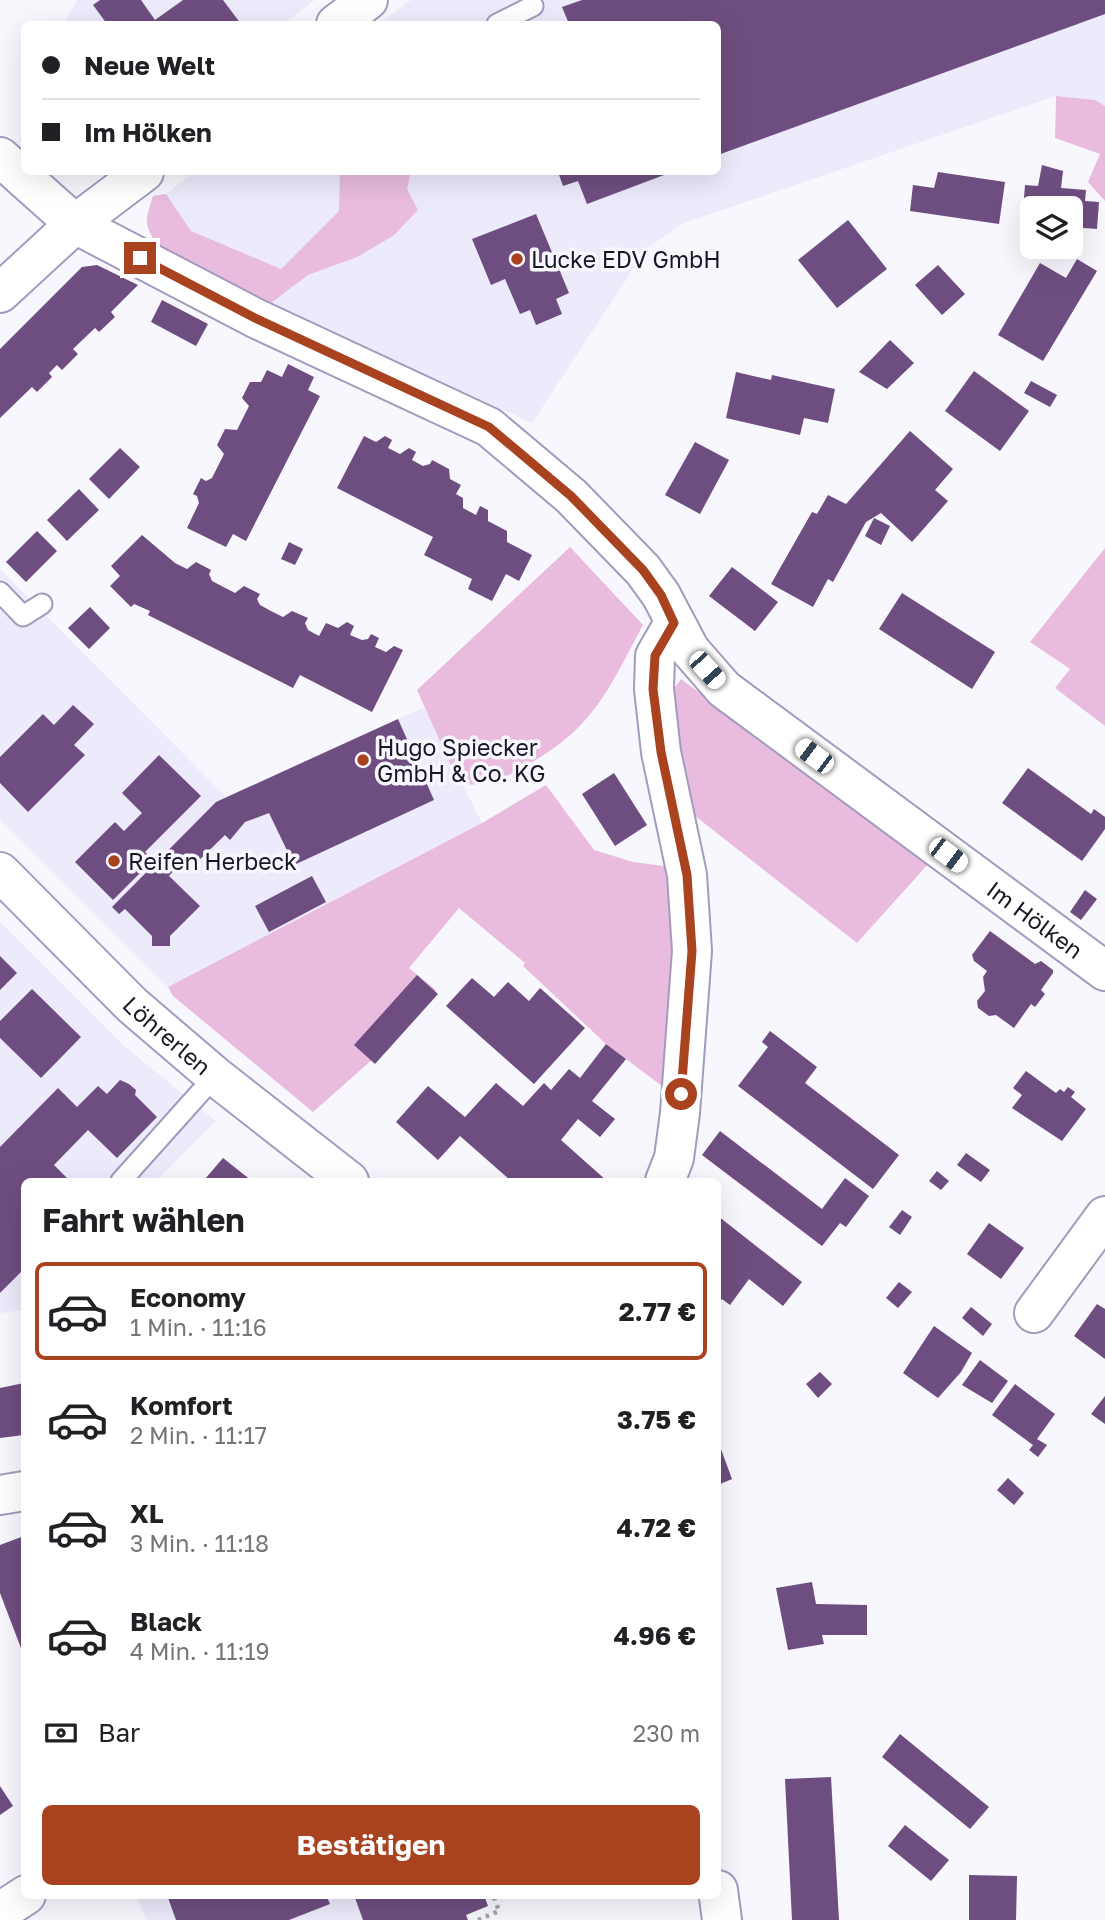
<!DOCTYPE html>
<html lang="de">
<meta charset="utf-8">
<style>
body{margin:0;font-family:"Golos Text",sans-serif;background:#f2f2f2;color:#202124;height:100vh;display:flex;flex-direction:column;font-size:26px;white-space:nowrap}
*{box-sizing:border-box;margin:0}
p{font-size:23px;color:#757577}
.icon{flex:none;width:38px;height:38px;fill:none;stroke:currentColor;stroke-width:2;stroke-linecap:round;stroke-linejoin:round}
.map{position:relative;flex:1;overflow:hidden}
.drawer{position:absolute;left:21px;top:1178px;width:700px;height:721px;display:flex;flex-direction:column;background:#fff;border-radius:10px;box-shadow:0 7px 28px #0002}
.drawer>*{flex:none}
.banner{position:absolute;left:21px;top:21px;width:700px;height:154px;border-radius:10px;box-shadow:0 7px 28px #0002;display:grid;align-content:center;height:154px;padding:0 21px;background:#fff}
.fabs{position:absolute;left:1020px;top:196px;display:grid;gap:14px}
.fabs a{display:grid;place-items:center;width:63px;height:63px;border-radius:10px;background:#fff;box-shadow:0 7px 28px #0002;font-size:35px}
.end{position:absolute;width:32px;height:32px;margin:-16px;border:9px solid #a9421e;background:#fff;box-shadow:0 0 0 4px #fff}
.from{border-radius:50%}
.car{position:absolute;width:21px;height:42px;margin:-21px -10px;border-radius:9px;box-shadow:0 0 5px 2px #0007;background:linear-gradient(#fff 24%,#345 0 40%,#fff 0 76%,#345 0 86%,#fff 0)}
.banner b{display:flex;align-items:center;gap:24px;height:66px;font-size:26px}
.banner b+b{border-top:2px solid #e0e0e0}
.banner i{width:18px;height:18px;background:#202124}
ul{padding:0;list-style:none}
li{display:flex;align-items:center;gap:21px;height:98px;margin:0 14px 10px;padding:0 7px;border:4px solid transparent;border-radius:10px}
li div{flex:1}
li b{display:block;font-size:26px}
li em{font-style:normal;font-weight:700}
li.active{border-color:#a9421e}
li>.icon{width:63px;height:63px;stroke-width:1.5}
h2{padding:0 21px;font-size:32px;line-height:84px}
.pay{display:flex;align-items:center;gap:18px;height:77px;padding:0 21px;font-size:26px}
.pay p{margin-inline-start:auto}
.action{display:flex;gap:14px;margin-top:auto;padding:14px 21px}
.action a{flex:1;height:80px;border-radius:10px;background:#a9421e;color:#fff;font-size:28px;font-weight:700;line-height:80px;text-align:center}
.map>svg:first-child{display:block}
</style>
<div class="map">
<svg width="1105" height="1920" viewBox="0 0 1105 1920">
<rect width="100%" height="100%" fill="#f8f7fe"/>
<!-- built -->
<g fill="#eceafb">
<path d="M77 0H315L283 24H64Z"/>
<path d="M411 0H1105V106L1095 100 1056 96 684 223 647 248 532 423 169 258 152 237 146 221 153 196 166 194 194 172H718V24H379Z"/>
<path d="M0 569 226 797 424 707 482 823 168 987 0 819Z"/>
<path d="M0 922 124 1046 216 1121 156 1181H24V1310L0 1313Z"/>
<path d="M136 1895H354L364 1920H146Z"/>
</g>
<!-- green -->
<g fill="#e9bbde">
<path d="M1056 96 1095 100 1105 106V201L1088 182 1100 154 1055 138Z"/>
<path d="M340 172H421L410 175 407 189 418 210 393 236 357 257 308 275 271 303C238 288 153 264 147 223 146 215 151 204 153 196L166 194 191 231 281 269 339 211Z"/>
<path d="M570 547 643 625C606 694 593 730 520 769 504 778 484 787 465 784L453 770 417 690Z"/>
<path d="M1105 548V726L1055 688 1070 669 1030 642Z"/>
<path d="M681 679 930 862 857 943 690 812 664 702Z"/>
<path d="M546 785 594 850 633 862 679 868 666 1089 606 1044 523 966 525 963 459 908 409 968 436 990 374 1058 313 1112 173 996 168 987 482 823Z"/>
</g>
<!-- building -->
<g fill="#6e4e80">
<path d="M100 0H141L155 20 183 0H223L241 24H107L93 5Z"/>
<path d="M582 0H1105V14L718 155V24H569L562 7Z"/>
<path d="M1042 165 1063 171 1061 188 1086 190 1085 201 1099 202 1097 229 1071 227V208H1032V224L1022 223 1025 185 1038 186Z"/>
<path d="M558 172H672L587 204 578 181 563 186Z"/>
<path d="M938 172 1005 182 999 224 910 211 913 185 934 188Z"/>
<path d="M536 214 569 293 556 299 562 314 536 325 530 310 520 314 505 279 491 285 472 239Z"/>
<path d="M848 220 887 269 837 308 798 260Z"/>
<path d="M1077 259 1097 271 1043 361 998 335 1040 263 1066 278Z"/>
<path d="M97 265 138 285 111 312 115 317 99 332 95 328 73 349 78 354 62 370 57 365 49 373 52 377 37 392 32 387 0 418V349L82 267Z"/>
<path d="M938 265 965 294 942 315 915 285Z"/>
<path d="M162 300 208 324 196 346 151 322Z"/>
<path d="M890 340 914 363 887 389 859 372Z"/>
<path d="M288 364 314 377 308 390 320 396 246 541 233 534 226 547 187 528 199 503 197 496 193 494 201 478 206 481 212 478 224 454 217 445 225 429 237 430 249 406 242 398 250 382H261L267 370 282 377Z"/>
<path d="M974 371 1029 411 1000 451 945 411Z"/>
<path d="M736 372 771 380 772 375 835 389 828 423 804 418 800 435 726 418Z"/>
<path d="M1031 381 1057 395 1050 407 1024 393Z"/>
<path d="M910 431 953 469 935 490 948 501 912 542 881 513 866 522 833 582 828 579 813 607 771 584 812 512 817 514 828 495 846 504Z"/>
<path d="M364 436 376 442 385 436 392 440 388 448 400 454 409 448 416 452 412 460 423 466 430 464 432 460 449 469 450 479 461 485 456 494 463 498V508L476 515 480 506 488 510V521L507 531V542L532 555 519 581 506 574 492 601 468 589 472 579 424 555 433 537 337 488Z"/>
<path d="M695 442 729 460 700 514 665 495Z"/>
<path d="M120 448 140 467 109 499 89 479Z"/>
<path d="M79 489 99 510 67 541 47 520Z"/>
<path d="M874 518 890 526 881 545 865 536Z"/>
<path d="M37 531 57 551 26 582 6 562Z"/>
<path d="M142 535 175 563 187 569 196 562 211 570 209 574 212 581 235 593 244 586 260 594 257 599 260 605 271 611 283 617 292 611 308 618 305 623 308 630 319 636 326 623 338 628 347 622 354 626 350 635 362 640 368 639 371 634 379 638 375 647 386 652 394 646 403 650 372 712 300 675 293 688 148 615 150 611 134 604 131 607 110 586 120 576 111 566Z"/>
<path d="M289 542 303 549 295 565 281 559Z"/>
<path d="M732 567 778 602 755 631 709 596Z"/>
<path d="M902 593 995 652 972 689 879 629Z"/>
<path d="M90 607 110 628 89 649 68 628Z"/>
<path d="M73 705 94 724 74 745 85 755 28 812 0 783V757L43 714 54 725Z"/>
<path d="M398 719 434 800 294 865 269 813 245 822 230 840 225 835 190 869 182 861 169 876 200 906 170 936V946H152V936L125 909 119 914 112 907 216 802Z"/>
<path d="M159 755 201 796 145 852 153 860 113 900 75 862 115 822 124 831 142 813 122 793Z"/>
<path d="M1028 768 1091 814 1094 809 1105 817V829L1082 861 1002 803Z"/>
<path d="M614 773 647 825 615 846 582 794Z"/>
<path d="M312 876 326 902 269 932 255 906Z"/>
<path d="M1085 890 1097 899 1081 920 1070 912Z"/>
<path d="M990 931 1035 964 1041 961 1053 970V973L1041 990 1045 994 1035 1007 1031 1004 1014 1028 996 1015 989 1016 978 1008 977 1001 985 991 983 977 987 971 974 961 972 955Z"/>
<path d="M0 956 17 973 0 990Z"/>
<path d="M417 975 438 994 375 1064 354 1045Z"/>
<path d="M472 978 494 997 508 982 529 1001 540 988 585 1028 534 1084 446 1006Z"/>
<path d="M32 989 81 1037 41 1078 0 1038V1021Z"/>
<path d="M770 1031 817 1067 805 1083 899 1155 873 1189 738 1086 768 1047 762 1042Z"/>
<path d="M606 1044 626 1059 592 1101 615 1119 600 1137 578 1119 561 1140 607 1181H511L460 1136 438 1160 396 1122 428 1086 465 1117 496 1083 523 1106 544 1083 551 1090 569 1069 580 1078Z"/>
<path d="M1026 1071 1056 1093 1060 1089 1064 1092 1068 1087 1075 1092 1071 1097 1086 1109 1062 1141 1012 1108 1022 1095 1013 1088Z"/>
<path d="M120 1080 129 1084 136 1090 135 1095 157 1117 117 1158 88 1130 54 1165 70 1181H24V1269L0 1293V1147L58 1088 77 1107 98 1086 107 1094Z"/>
<path d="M720 1131 822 1209 845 1178 869 1196 846 1227 840 1223 822 1246 702 1155Z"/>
<path d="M966 1153 990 1170 981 1182 957 1165Z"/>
<path d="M223 1158 252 1181 205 1179Z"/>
<path d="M937 1171 949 1181 941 1190 929 1181Z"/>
<path d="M902 1210 912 1217 900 1235 889 1227Z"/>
<path d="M718 1216 802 1282 783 1306 749 1279 730 1305 722 1299 718 1305Z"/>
<path d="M989 1223 1024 1248 1001 1279 967 1254Z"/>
<path d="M899 1282 912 1292 898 1308 886 1298Z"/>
<path d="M1097 1304 1105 1309V1359L1074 1336Z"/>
<path d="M971 1307 992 1324 983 1336 962 1318Z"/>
<path d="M934 1326 972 1353 961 1372 938 1398 903 1373Z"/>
<path d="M980 1360 1008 1381 992 1403 962 1385Z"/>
<path d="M820 1372 832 1384 818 1398 806 1384Z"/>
<path d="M24 1383V1435L0 1438V1388Z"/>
<path d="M1015 1384 1055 1414 1037 1439 1047 1445 1038 1457 1029 1450 1033 1445 992 1415Z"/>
<path d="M1105 1396V1424L1091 1414Z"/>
<path d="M718 1441 732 1479 718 1485Z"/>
<path d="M1008 1478 1024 1493 1014 1505 997 1490Z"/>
<path d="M24 1536V1656L0 1593V1545Z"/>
<path d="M812 1582 816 1604 867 1605V1635H822L824 1644 788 1650 776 1588Z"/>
<path d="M900 1734 989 1807 970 1829 882 1757Z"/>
<path d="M831 1777 839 1920H792L785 1779Z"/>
<path d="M0 1786 13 1806 0 1815Z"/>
<path d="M905 1825 949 1860 931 1881 888 1846Z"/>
<path d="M969 1875 1017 1876 1016 1920H969Z"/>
<path d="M167 1895H326L330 1904 289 1920H176Z"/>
<path d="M354 1895H484L488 1906 466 1915 468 1920H363Z"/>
</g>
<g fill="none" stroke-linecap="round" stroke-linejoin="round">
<defs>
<g id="lane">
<path d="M497 24 533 6"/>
<path d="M0 592 23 616 42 604"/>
<path d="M121 1181 215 1076"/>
</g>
<g id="street">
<path id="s1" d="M0 157 75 224 255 318 489 427 571 496 643 570 661 595 690 650 724 689 1105 971"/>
<path id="s2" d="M0 872 132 1005 215 1076 349 1181"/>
<path d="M665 1181 674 1158 680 1113 692 951 687 875 661 752 654 689 655 656 674 623"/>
<path d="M1034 1313 1105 1216"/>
<path d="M0 1495 24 1491"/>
<path d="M718 1890 722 1920"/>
<path d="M0 1912 26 1895"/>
</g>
<g id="secondary">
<path d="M336 24 368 0"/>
<path d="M0 293 75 224 144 172"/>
</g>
</defs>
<!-- lane casing -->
<use href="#lane" stroke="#a19cbe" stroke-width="23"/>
<!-- street casing -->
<use href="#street" stroke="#a19cbe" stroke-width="42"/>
<!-- secondary casing -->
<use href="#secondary" stroke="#a19cbe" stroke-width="42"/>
<!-- path -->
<path stroke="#a4a3ac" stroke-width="4.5" stroke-dasharray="3.5 5" stroke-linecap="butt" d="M478 1920 499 1911 493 1895"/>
<!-- lane -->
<use href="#lane" stroke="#fff" stroke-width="19"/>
<!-- street -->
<use href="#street" stroke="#fff" stroke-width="38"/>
<!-- secondary -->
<use href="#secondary" stroke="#fff" stroke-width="38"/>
</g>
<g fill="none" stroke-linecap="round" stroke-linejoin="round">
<!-- route -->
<path stroke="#a9421e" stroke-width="9" d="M140 258 255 318 489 427 571 496 643 570 661 595 674 623 655 656 653 689 661 752 687 875 692 951 681 1094"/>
</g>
<!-- markers -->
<g fill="#a9421e" stroke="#f8f7fe" stroke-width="2.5">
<circle cx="517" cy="259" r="7"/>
<circle cx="363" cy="760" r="7"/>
<circle cx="114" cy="861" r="7"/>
</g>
<g text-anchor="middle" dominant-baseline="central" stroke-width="7" stroke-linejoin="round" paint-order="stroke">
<!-- poi labels -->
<g font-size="23" fill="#191723" stroke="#f8f7fe" text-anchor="start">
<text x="531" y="259">Lucke EDV GmbH</text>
<text x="377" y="747">Hugo Spiecker<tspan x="377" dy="26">GmbH &amp; Co. KG</tspan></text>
<text x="128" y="861">Reifen Herbeck</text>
</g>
<!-- street labels -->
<g font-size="23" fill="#191723" stroke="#f8f7fe">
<text stroke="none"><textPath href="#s1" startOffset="1304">Im Hölken</textPath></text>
<text stroke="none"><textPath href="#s2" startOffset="234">Löhrerlen</textPath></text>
</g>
</g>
</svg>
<div class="fabs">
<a><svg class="icon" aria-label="layers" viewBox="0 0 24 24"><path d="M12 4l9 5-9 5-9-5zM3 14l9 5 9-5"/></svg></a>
</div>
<i class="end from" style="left:681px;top:1094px"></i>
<i class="end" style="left:140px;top:258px"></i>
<i class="car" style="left:707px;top:670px;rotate:138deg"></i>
<i class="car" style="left:814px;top:756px;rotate:307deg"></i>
<i class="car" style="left:948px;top:855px;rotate:127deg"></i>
<div class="banner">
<b><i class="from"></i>Neue Welt</b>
<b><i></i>Im Hölken</b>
</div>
<section class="drawer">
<h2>Fahrt wählen</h2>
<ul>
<li class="active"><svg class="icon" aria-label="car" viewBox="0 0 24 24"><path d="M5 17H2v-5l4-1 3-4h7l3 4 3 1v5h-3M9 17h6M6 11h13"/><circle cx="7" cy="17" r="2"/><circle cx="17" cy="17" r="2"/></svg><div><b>Economy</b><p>1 Min. · 11:16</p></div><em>2.77 €</em></li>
<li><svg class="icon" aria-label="car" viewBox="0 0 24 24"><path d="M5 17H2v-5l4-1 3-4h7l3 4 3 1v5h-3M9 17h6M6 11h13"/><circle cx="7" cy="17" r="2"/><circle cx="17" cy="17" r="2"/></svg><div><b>Komfort</b><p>2 Min. · 11:17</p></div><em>3.75 €</em></li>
<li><svg class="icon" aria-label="car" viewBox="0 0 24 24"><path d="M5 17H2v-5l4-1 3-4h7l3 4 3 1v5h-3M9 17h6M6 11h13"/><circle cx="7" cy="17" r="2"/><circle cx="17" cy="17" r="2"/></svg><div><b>XL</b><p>3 Min. · 11:18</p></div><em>4.72 €</em></li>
<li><svg class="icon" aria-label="car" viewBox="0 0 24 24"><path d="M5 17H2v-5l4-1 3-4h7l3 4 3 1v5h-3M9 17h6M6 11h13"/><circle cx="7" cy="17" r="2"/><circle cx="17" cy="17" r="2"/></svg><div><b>Black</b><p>4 Min. · 11:19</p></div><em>4.96 €</em></li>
</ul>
<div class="pay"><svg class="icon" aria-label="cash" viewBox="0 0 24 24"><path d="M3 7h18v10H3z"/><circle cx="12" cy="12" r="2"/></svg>Bar<p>230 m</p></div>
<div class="action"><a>Bestätigen</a></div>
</section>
</div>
